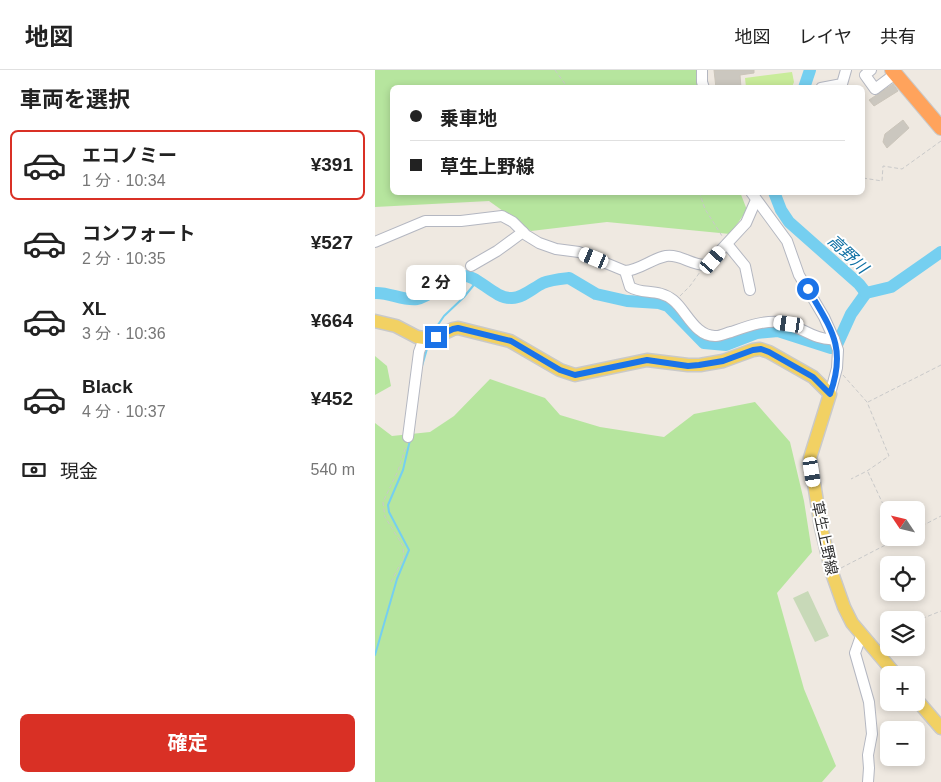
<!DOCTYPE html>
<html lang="ja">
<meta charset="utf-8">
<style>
body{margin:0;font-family:Helvetica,"Noto Sans JP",sans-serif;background:#f2f2f2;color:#222;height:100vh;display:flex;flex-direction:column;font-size:19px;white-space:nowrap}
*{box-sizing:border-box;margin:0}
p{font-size:16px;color:#767676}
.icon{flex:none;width:28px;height:28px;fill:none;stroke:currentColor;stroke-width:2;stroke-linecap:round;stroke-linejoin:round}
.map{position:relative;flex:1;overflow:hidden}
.panel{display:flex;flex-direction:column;background:#fff;width:375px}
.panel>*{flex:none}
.hud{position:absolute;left:15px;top:15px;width:475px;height:110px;border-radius:8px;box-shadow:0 2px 8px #0003;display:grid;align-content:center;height:110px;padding:0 20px;background:#fff}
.needle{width:32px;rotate:305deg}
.tools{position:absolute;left:505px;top:431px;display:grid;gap:10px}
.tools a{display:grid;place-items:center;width:45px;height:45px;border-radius:8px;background:#fff;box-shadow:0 2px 8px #0003;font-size:25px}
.end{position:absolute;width:22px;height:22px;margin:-11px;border:6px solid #1a73e8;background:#fff;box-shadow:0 0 0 2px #fff}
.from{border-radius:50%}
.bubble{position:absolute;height:35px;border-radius:8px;background:#fff;box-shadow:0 2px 8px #0003;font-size:16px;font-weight:700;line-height:35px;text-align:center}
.car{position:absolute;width:15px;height:30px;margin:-15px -8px;border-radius:6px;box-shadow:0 0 4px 1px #0007;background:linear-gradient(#fff 24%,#345 0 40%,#fff 0 76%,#345 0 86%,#fff 0)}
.hud b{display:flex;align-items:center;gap:18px;height:48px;font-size:19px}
.hud b+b{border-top:1px solid #e0e0e0}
.hud i{width:12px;height:12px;background:#222}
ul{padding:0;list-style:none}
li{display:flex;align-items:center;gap:15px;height:70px;margin:0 10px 8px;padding:0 10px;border:2px solid transparent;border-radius:8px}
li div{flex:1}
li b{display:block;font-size:19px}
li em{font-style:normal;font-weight:700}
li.on{border-color:#d93025}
li>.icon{width:45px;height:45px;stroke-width:1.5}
h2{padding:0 20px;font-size:22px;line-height:60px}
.pay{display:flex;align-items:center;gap:12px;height:55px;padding:0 20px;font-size:19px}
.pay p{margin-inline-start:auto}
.cta{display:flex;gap:10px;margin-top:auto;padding:10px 20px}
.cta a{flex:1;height:58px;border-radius:8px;background:#d93025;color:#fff;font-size:20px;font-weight:700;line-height:58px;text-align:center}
header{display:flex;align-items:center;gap:30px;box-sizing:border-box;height:70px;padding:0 25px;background:#fff;border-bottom:1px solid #e0e0e0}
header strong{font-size:24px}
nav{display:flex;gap:28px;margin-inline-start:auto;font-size:18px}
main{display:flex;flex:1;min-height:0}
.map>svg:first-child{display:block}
</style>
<header>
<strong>地図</strong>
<nav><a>地図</a><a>レイヤ</a><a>共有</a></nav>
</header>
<main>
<section class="panel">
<h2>車両を選択</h2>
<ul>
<li class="on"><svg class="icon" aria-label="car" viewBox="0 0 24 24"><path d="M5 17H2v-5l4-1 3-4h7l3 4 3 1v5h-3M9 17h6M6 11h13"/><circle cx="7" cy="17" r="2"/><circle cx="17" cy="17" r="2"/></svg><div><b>エコノミー</b><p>1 分 · 10:34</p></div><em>¥391</em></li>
<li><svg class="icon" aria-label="car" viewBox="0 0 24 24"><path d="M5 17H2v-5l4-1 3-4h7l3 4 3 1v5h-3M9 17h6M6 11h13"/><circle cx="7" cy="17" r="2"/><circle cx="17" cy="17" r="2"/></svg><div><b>コンフォート</b><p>2 分 · 10:35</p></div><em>¥527</em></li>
<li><svg class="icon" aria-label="car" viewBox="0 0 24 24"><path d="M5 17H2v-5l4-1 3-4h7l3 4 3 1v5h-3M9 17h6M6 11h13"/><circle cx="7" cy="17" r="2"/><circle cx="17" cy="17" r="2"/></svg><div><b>XL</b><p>3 分 · 10:36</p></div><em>¥664</em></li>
<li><svg class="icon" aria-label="car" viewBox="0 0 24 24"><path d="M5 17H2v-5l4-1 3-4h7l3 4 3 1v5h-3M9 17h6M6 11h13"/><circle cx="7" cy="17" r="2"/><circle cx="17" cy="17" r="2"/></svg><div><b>Black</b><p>4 分 · 10:37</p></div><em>¥452</em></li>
</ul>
<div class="pay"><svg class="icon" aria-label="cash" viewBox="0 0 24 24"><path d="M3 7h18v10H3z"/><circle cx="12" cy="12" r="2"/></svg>現金<p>540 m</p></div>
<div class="cta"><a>確定</a></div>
</section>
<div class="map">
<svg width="566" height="712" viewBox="0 0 566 712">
<rect width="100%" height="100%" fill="#efe9e1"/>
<!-- green -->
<g fill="#b6e59e">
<path d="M0 0H324L327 17 18 18V122H365L372 140 355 164 232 152 156 161 114 131 0 137Z"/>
<path d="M0 286 12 296 16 316 0 325Z"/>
<path d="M115 309 170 328 185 345 225 357 289 367 319 344 380 332 415 372 429 431 437 482 402 523 429 619 461 696 447 712H0V353L17 366 55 362 79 346Z"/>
</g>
<!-- cemetery -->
<path fill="#c8d9b8" d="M433 521 454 566 440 572 418 528Z"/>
<!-- pitch -->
<path fill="#c9ec9a" d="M417 2 419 12 417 17H371L370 8Z"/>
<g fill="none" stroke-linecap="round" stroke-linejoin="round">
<!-- stream -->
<g stroke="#75cff0" stroke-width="2">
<path d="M58 262 69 246 89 227 102 211"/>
<path d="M47 296 54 272"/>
<path d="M0 585 22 509 34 480 14 442 13 435 28 400 35 370"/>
</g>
<!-- river -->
<g stroke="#75cff0" stroke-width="12">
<path d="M429 18 435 0"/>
<path d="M399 122 406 140 414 152 484 214 491 223"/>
<path d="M0 223C14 222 28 231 42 229 55 227 70 210 86 206 102 203 118 229 137 228 148 228 158 218 168 213 175 210 185 209 194 208L221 224 252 231 284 233 293 236 329 273 351 275 382 263 403 261 456 278 461 277 476 244 491 223"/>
<path d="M491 223 516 217 566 182"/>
</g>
</g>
<!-- building -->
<g fill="#cbc7bf" stroke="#cbc5ba">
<path d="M339 0H379V3L365 5 366 18H341Z"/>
<path d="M518 14 523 21 499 36 494 30Z"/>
<path d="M528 50 534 58 512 78 508 72 510 64Z"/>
</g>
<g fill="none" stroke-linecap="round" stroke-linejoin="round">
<defs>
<g id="minor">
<path d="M327 0V12L329 18"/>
<path d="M496 0 490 5 500 19 520 4"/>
<path d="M446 18 467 14 471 0"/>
<path d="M376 122 412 171 424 205 449 247 459 269 463 280 462 298 455 324"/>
<path d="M0 172 50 151H86L127 146 138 152 151 165 164 173 181 179 204 182 250 201 255 217C268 225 283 218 298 230 311 240 320 267 341 266 346 266 351 263 356 262 371 257 389 250 405 252 424 255 440 271 459 269"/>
<path d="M352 174 370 196 375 220"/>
<path d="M96 196 122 181 148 162"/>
<path d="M250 201C265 200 276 189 291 186 306 184 317 196 332 195L371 153 381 130"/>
<path d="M33 367 44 282 49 268"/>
<path d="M486 566 480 583 494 632 497 664 493 685 494 698 493 712"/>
</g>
<g id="major">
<path d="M0 251 21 256 42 267 49 268 61 267 78 259 83 258 135 271 185 300 200 305 272 290 313 295H325L348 291 378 280 385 279 394 282 438 307 455 324 435 388 446 457 457 503 469 537 477 553 521 605"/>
<path d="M541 629 566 658"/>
</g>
<path id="highway" d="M517 0 566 58"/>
</defs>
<!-- minor casing -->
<use href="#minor" stroke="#b4b7c1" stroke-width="12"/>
<!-- major casing -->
<use href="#major" stroke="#c9c9c9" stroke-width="15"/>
<!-- highway casing -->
<use href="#highway" stroke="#c9c9c9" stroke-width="16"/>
<!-- path -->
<g stroke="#c9c9c9" stroke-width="1" stroke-dasharray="4 2.5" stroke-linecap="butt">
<path d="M180 0 193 18"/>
<path d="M488 108 507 111 508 96 527 99 566 71"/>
<path d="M324 122 330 139 347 166"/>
<path d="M305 226 315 216 325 202"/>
<path d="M468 305 492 332 514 386 492 401 476 409"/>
<path d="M493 332 566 295"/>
<path d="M493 402 514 447"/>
<path d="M541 459 566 446"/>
<path d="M466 498 524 468"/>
<path d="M16 512 29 487 28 476 10 447 8 432 23 401 31 376"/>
<path d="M541 551 566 541"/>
<path d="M507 574 514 568"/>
</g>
<!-- minor -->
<use href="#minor" stroke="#fff" stroke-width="10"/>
<!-- major -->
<use href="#major" stroke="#f2d163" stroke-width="12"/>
<!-- highway -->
<use href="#highway" stroke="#ffa35c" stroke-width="14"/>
</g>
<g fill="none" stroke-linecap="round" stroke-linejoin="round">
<!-- route -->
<path stroke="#1a73e8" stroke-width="6" d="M61 267 78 259 83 258 136 271 185 300 200 305 272 290 313 296 324 295 348 291 378 280 386 279 394 282 438 307 455 324C472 277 456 259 433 219"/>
</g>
<g text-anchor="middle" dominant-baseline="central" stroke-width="4" stroke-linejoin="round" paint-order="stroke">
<!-- street labels -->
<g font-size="15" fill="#2e2e2e" stroke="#fff">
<text transform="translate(450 468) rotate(78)">草生上野線</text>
</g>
<!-- water labels -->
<g font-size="16" font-style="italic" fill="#0d6fa3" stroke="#fff">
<text transform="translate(473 184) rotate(43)">高野川</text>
</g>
</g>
</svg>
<div class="tools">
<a><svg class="needle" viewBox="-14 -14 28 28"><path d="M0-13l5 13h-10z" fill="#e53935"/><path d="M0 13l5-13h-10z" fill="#767676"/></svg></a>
<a><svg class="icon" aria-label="locate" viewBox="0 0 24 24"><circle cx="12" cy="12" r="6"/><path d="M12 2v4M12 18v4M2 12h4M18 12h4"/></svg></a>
<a><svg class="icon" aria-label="layers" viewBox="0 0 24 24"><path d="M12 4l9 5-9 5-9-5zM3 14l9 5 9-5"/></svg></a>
<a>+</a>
<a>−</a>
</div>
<i class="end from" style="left:433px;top:219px"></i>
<i class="end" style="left:61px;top:267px"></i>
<div class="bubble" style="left:31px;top:195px;width:60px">2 分</div>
<i class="car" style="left:219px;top:188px;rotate:292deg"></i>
<i class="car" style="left:338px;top:190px;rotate:41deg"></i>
<i class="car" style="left:414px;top:254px;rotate:278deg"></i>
<i class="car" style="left:437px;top:402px;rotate:171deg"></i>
<div class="hud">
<b><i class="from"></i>乗車地</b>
<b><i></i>草生上野線</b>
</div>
</div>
</main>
